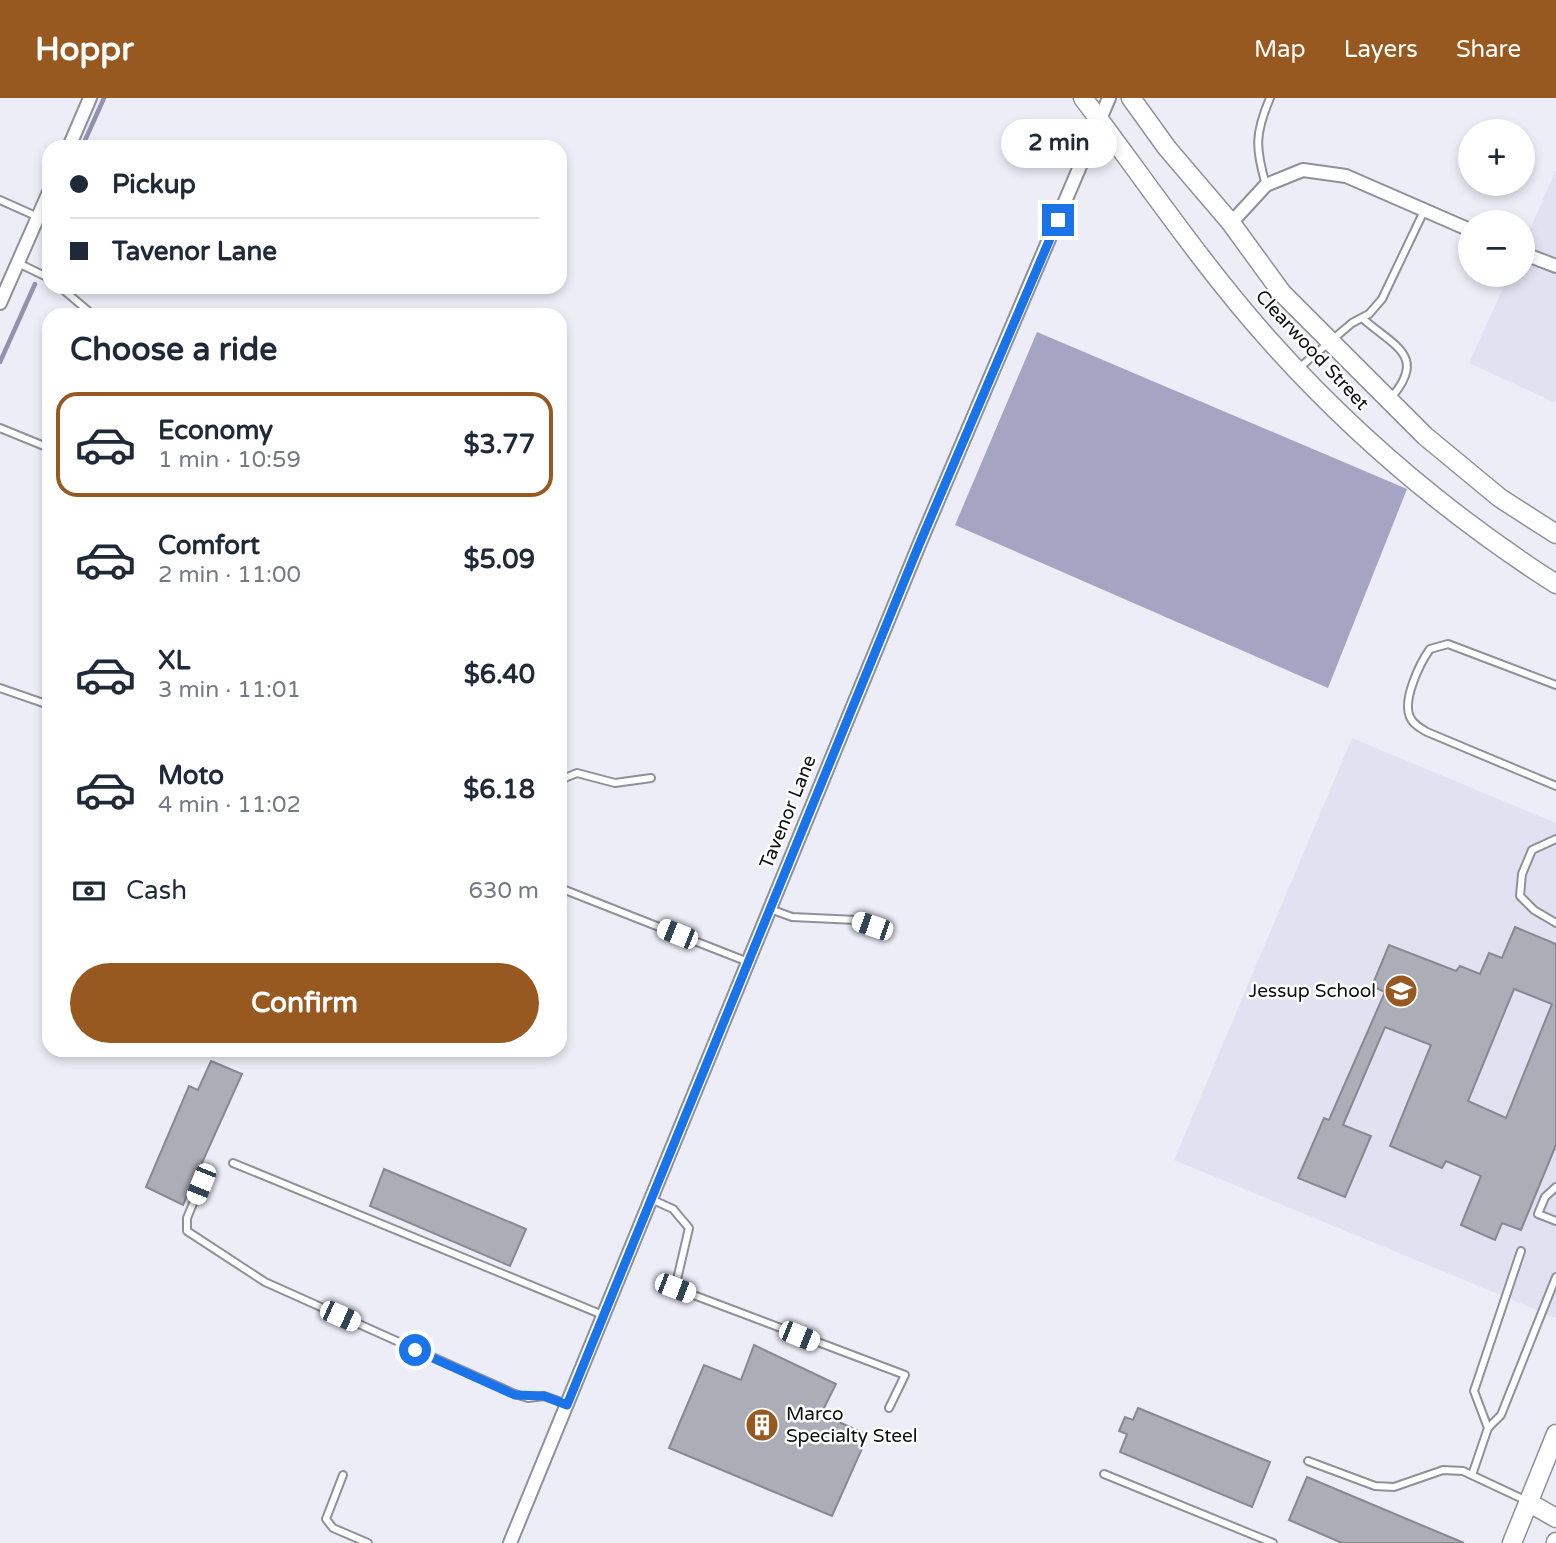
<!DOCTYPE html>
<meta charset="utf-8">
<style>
body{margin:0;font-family:"Varela Round",sans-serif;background:#f6f6f7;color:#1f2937;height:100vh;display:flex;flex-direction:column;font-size:26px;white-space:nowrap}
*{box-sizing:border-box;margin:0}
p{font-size:23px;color:#747a83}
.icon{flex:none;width:38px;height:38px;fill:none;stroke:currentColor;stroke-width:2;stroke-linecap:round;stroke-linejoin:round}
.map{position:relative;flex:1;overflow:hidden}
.side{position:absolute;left:42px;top:210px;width:525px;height:749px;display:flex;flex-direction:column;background:#fff;border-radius:21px;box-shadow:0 4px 10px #0003}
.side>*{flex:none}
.hud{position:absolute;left:42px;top:42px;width:525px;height:154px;border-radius:21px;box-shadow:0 4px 10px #0003;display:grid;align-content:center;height:154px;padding:0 28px;background:#fff}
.tools{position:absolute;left:1458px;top:21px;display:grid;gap:14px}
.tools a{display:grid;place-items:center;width:77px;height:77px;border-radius:50%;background:#fff;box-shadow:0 4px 10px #0003;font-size:35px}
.end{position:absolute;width:32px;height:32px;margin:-16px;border:9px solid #1a73e8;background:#fff;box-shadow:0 0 0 4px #fff}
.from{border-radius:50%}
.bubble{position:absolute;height:49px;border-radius:24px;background:#fff;box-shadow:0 4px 10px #0003;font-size:23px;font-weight:800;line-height:49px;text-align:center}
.car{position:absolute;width:21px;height:42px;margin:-21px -10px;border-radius:9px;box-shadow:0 0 5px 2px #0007;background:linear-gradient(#fff 24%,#345 0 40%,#fff 0 76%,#345 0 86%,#fff 0)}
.hud b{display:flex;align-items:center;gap:24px;height:66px;font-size:26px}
.hud b+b{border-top:2px solid #e0e1e3}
.hud i{width:18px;height:18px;background:#1f2937}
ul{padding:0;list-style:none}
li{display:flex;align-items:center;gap:21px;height:105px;margin:0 14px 10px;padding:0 14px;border:4px solid transparent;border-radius:21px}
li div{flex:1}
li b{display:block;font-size:26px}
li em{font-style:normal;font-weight:800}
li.on{border-color:#97591f}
li>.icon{width:63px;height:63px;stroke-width:1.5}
h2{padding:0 28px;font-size:32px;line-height:84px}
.pay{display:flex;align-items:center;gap:18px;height:77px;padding:0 28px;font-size:26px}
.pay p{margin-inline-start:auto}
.action{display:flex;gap:14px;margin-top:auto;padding:14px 28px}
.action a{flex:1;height:80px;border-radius:42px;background:#97591f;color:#fff;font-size:28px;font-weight:800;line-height:80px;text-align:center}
header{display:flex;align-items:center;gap:42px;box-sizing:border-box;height:98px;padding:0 35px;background:#97591f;color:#fff}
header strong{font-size:33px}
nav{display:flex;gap:38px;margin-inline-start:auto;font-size:24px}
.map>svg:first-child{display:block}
</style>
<header>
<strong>Hoppr</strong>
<nav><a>Map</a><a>Layers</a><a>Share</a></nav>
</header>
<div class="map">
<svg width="1556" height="1445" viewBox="0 0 1556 1445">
<rect width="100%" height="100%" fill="#ededf8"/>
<!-- built -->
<g fill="#e1e1f2">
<path d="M1556 72V305L1469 265 1509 177H1522L1523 147Z"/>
<path d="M1352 640 1556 725V1220L1174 1062Z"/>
</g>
<!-- forest -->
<path fill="#a5a5c3" d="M1037 234 1407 391 1328 590 955 427Z"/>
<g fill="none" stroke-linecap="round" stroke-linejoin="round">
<!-- stream -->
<g stroke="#9292af" stroke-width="4.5">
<path d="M82 49 104 0"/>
<path d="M45 163 49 154"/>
<path d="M0 264 35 186"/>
</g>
</g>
<!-- building -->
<g fill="#adadb7" stroke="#888892" stroke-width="2" fill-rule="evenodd">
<path d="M1515 829 1556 846V1047L1521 1132 1502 1125 1495 1142 1461 1127 1481 1078 1446 1063 1442 1070 1390 1048 1431 947 1385 929 1343 1027 1371 1038 1345 1099 1298 1080 1324 1020 1329 1022 1385 894 1372 888 1389 847 1456 873 1460 868 1480 876 1489 855 1502 860ZM1514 891 1552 906 1506 1020 1468 1003Z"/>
<path d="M211 963 242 976 183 1107 146 1089 189 988 198 992Z"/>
<path d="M384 1071 526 1131 510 1168 370 1108Z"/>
<path d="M754 1247 836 1286 821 1316 868 1337 832 1418 669 1350 704 1267 741 1282Z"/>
<path d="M1138 1310 1270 1364 1252 1409 1120 1354 1127 1336 1119 1333 1125 1319 1133 1322Z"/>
<path d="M1307 1379 1464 1445H1342L1289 1422Z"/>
</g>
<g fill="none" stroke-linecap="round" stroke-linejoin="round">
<defs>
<g id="service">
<path d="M1266 87C1255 50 1255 35 1270 0"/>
<path d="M0 102 38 119"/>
<path d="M18 165 49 180"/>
<path d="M60 189 93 217"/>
<path d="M1362 220C1395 249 1428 258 1390 301"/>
<path d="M1299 270 1352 225 1369 216 1382 201 1424 113"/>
<path d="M0 330 49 350"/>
<path d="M1556 587 1448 546 1430 551C1420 565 1402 602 1410 619 1413 626 1420 630 1427 634L1556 688"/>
<path d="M0 590 49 607"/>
<path d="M560 682 577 675 615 685 651 680"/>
<path d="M1556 741 1532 752 1522 776 1520 798 1534 812 1556 825"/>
<path d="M560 790 748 864"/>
<path d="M770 811 792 819 856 822 887 833"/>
<path d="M233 1065 603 1217"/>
<path d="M201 1086 187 1120V1133L265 1184 515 1296 528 1300 544 1298 567 1306"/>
<path d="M1556 1089 1545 1099 1538 1116 1556 1123"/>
<path d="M651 1101 673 1111 689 1130 675 1190 905 1277 889 1310"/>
<path d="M1488 1330 1501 1317 1556 1179"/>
<path d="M1308 1363 1375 1388 1394 1389 1443 1372 1463 1373 1527 1403"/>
<path d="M1104 1376 1273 1445"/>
<path d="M343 1377 326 1421 333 1430 368 1445"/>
<path d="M1472 1377 1488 1330 1474 1293 1521 1153"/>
</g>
<g id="minor">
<path d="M69 49 90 0"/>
<path d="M1231 125 1266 87 1303 72 1346 78 1470 132"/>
<path d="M1522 155 1556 168"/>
<path d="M0 205 49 94"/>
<path d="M510 1445 919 447 1109 0"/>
</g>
<g id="secondary">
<path d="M1083 0C1145 82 1202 167 1270 243 1354 337 1450 418 1556 486"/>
<path d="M1131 0 1167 50 1231 125 1282 195 1425 338 1500 400 1556 436"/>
<path d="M1528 1404 1556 1420"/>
<path d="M1512 1445 1556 1336"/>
<path d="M1556 1445V1444"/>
</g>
</defs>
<!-- service casing -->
<use href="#service" stroke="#90909a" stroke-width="10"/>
<!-- minor casing -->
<use href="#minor" stroke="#90909a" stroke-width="16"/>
<!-- secondary casing -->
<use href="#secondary" stroke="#90909a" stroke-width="21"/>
<!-- service -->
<use href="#service" stroke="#fff" stroke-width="6"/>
<!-- minor -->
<use href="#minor" stroke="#fff" stroke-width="12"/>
<!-- secondary -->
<use href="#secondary" stroke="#fff" stroke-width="18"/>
</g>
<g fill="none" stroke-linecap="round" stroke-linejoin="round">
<!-- route -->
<path stroke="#1a73e8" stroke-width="9" d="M415 1252 515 1297 544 1298 567 1307 919 447 1058 122"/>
</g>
<!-- icons -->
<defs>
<symbol id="school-disc" viewBox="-11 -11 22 22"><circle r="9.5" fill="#97591f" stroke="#fff"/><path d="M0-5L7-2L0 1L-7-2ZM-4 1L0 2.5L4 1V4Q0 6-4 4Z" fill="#fff"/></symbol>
<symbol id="building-disc" viewBox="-11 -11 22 22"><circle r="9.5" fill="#97591f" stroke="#fff"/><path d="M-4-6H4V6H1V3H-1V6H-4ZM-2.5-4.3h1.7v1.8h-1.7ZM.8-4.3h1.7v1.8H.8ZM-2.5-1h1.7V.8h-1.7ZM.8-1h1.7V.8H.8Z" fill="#fff"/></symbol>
</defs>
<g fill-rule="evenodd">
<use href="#school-disc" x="1382" y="874" width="38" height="38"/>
<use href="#building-disc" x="743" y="1308" width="38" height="38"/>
</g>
<g text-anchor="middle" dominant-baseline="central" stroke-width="5" stroke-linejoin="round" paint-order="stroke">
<!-- street labels -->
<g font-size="19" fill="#0f0f12" stroke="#fff">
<text transform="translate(1312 252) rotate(47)">Clearwood Street</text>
<text transform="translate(788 714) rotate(-68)">Tavenor Lane</text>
</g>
<!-- poi labels -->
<g font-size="19" fill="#0f0f12" stroke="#fff" text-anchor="end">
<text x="1376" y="893">Jessup School</text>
<text x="786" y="1316" text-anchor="start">Marco<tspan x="786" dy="22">Specialty Steel</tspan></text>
</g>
</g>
</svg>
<div class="tools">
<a>+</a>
<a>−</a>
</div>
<i class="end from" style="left:415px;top:1252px"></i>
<i class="end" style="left:1058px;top:122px"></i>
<div class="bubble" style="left:1001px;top:21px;width:116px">2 min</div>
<i class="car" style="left:872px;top:828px;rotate:289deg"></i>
<i class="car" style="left:677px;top:836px;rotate:292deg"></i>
<i class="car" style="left:201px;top:1086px;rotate:202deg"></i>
<i class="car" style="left:675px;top:1190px;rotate:111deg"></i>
<i class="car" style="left:340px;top:1218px;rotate:114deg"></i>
<i class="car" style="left:799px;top:1238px;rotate:112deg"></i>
<div class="hud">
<b><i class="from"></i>Pickup</b>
<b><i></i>Tavenor Lane</b>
</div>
<section class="side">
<h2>Choose a ride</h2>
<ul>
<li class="on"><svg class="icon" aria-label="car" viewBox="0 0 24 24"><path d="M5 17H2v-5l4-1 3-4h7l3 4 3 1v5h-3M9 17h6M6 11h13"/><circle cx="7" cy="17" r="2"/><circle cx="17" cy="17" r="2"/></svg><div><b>Economy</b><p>1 min · 10:59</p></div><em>$3.77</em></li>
<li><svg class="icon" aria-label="car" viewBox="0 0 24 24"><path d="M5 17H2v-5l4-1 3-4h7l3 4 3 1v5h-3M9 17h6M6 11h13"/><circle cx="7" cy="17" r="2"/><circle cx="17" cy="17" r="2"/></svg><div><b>Comfort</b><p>2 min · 11:00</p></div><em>$5.09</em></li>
<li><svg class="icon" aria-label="car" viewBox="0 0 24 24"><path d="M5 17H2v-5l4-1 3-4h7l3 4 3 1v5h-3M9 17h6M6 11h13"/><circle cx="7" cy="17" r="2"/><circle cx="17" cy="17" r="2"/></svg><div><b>XL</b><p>3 min · 11:01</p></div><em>$6.40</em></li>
<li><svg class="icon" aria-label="car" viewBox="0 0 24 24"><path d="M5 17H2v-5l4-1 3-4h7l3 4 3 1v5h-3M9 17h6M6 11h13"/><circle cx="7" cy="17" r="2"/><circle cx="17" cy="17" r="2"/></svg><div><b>Moto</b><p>4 min · 11:02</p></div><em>$6.18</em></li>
</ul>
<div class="pay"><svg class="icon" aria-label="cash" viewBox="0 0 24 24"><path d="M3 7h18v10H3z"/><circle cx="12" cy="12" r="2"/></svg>Cash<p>630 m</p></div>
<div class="action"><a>Confirm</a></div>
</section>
</div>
